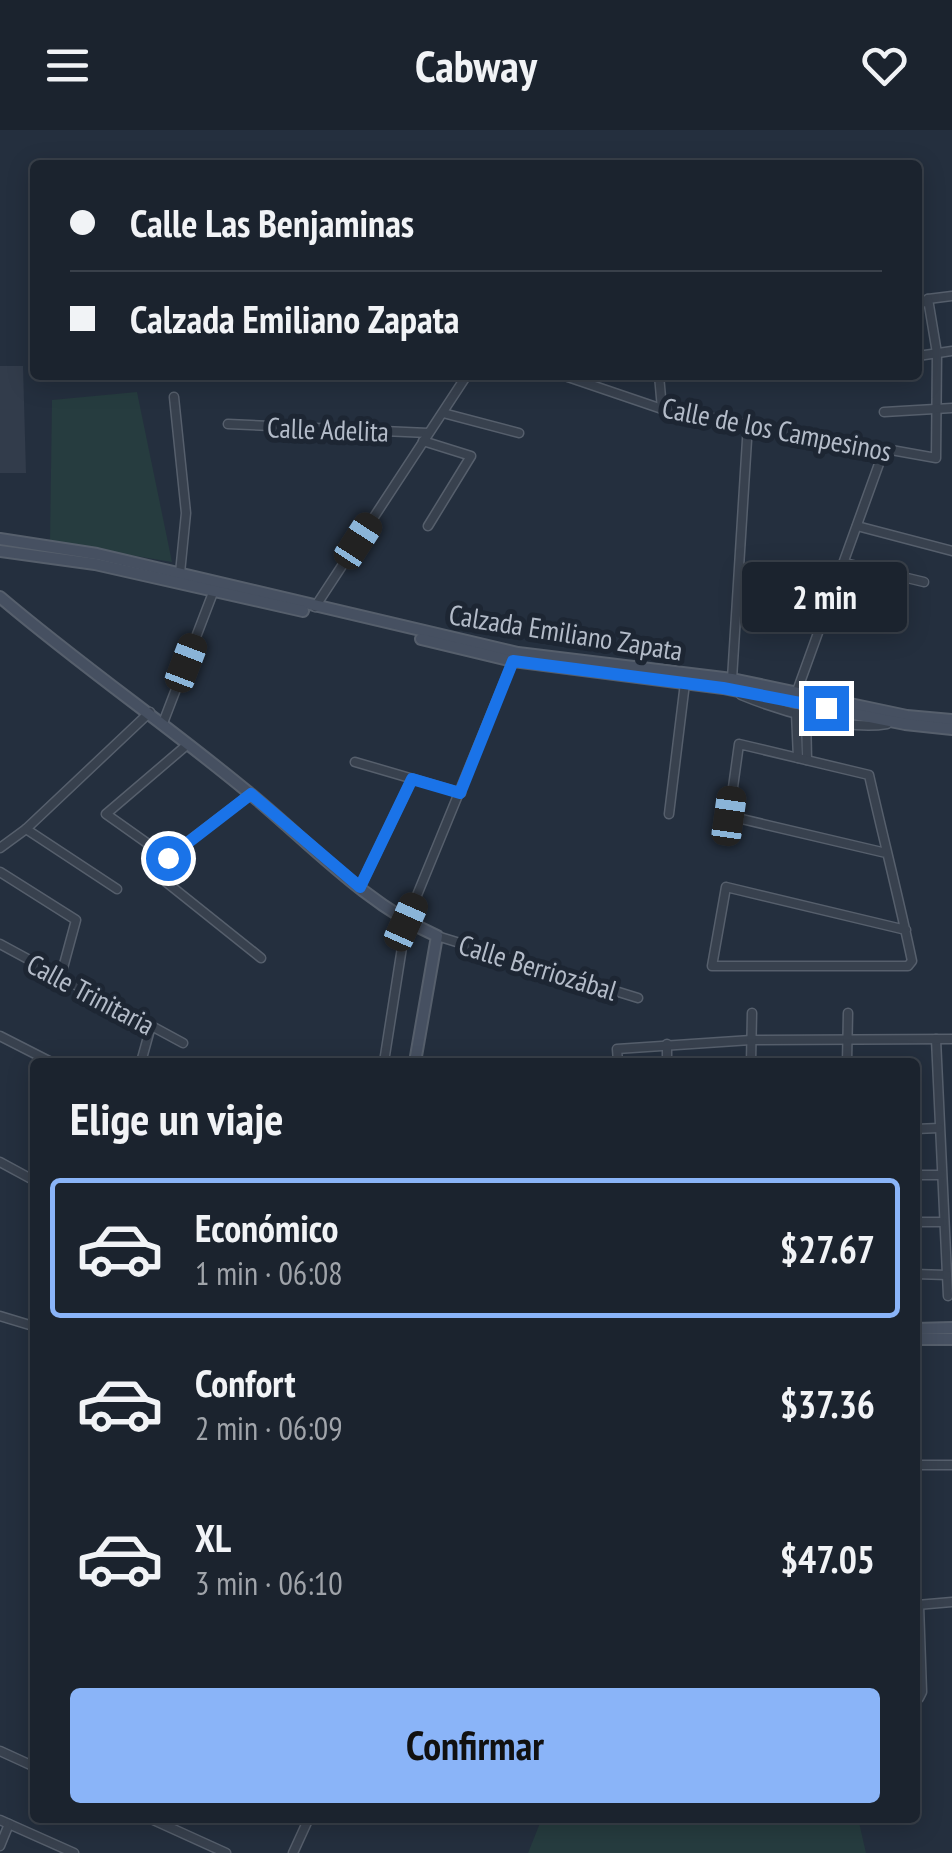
<!DOCTYPE html>
<html lang="es">
<meta charset="utf-8">
<style>
body{margin:0;font-family:"PT Sans Narrow",sans-serif;background:#242b36;color:#f1f3f6;height:100vh;display:flex;flex-direction:column;font-size:38px;white-space:nowrap}
*{box-sizing:border-box;margin:0}
p{font-size:32px;color:#a0a4aa}
.icon{flex:none;width:55px;height:55px;fill:none;stroke:currentColor;stroke-width:2;stroke-linecap:round;stroke-linejoin:round}
.map{position:relative;flex:1;overflow:hidden}
.details{position:absolute;left:30px;top:928px;width:890px;height:765px;display:flex;flex-direction:column;background:#1b232e;border-radius:10px;box-shadow:0 5px 25px #0003,0 0 0 2px #39404a}
.details>*{flex:none}
.top-card{position:absolute;left:30px;top:30px;width:892px;height:220px;border-radius:10px;box-shadow:0 5px 25px #0003,0 0 0 2px #39404a;display:grid;align-content:center;height:220px;padding:0 40px;background:#1b232e}
.end{position:absolute;width:45px;height:45px;margin:-22px;border:12px solid #1a73e8;background:#fff;box-shadow:0 0 0 5px #fff}
.from{border-radius:50%}
.bubble{position:absolute;height:70px;border-radius:10px;background:#1b232e;box-shadow:0 5px 25px #0003,0 0 0 2px #39404a;font-size:32px;font-weight:800;line-height:70px;text-align:center}
.car{position:absolute;width:30px;height:60px;margin:-30px -15px;border-radius:12px;box-shadow:0 0 8px 2px #0007;background:linear-gradient(#222 24%,#8ab4d8 0 40%,#222 0 76%,#8ab4d8 0 86%,#222 0)}
.top-card b{display:flex;align-items:center;gap:35px;height:95px;font-size:38px}
.top-card b+b{border-top:2px solid #39404a}
.top-card i{width:25px;height:25px;background:#f1f3f6}
ul{padding:0;list-style:none}
li{display:flex;align-items:center;gap:30px;height:140px;margin:0 20px 15px;padding:0 20px;border:5px solid transparent;border-radius:10px}
li div{flex:1}
li b{display:block;font-size:38px}
li em{font-style:normal;font-weight:800}
li.active{border-color:#8ab4f8}
li>.icon{width:90px;height:90px;stroke-width:1.5}
h2{padding:0 40px;font-size:45px;line-height:120px}
.cta{display:flex;gap:20px;margin-top:auto;padding:20px 40px}
.cta a{flex:1;height:115px;border-radius:10px;background:#8ab4f8;color:#111;font-size:40px;font-weight:800;line-height:115px;text-align:center}
header{display:flex;justify-content:space-between;align-items:center;height:130px;padding:0 40px;background:#1b232e;font-size:45px;font-weight:800}
.map>svg:first-child{display:block}
</style>
<header><svg class="icon" aria-label="menu" viewBox="0 0 24 24"><path d="M4 6h16M4 12h16M4 18h16"/></svg>Cabway<svg class="icon" aria-label="heart" viewBox="0 0 24 24"><path d="M12 20l-8-8c-3-5 5-10 8-4 3-6 11-1 8 4z"/></svg></header>
<div class="map">
<svg width="952" height="1723" viewBox="0 0 952 1723">
<rect width="100%" height="100%" fill="#242f3e"/>
<!-- airport -->
<path fill="#323c4b" d="M0 236H23L26 343H0Z"/>
<!-- green -->
<g fill="#263c3f">
<path d="M137 262 172 432 50 412 52 270Z"/>
<path d="M542 1688H858L866 1723H528Z"/>
</g>
<g fill="none" stroke-linecap="round" stroke-linejoin="round">
<defs>
<g id="street">
<path d="M918 176 928 169 952 166"/>
<path d="M918 226 952 221"/>
<path d="M562 245 662 279 936 328 937 223 928 169"/>
<path d="M659 245 662 279"/>
<path d="M174 267 186 383 180 443"/>
<path d="M884 282 952 278"/>
<path d="M443 283 519 303"/>
<path d="M228 294 428 303"/>
<path d="M423 311 471 326 428 396"/>
<path d="M857 396 952 421"/>
<path d="M845 433 924 452"/>
<path d="M315 477 467 245"/>
<path d="M732 549 748 294"/>
<path d="M797 561 884 320"/>
<path d="M741 565C780 581 846 601 887 594"/>
<path d="M796 583 798 628"/>
<path d="M806 585 807 630"/>
<path d="M163 593 214 460"/>
<path d="M355 632 461 663"/>
<path d="M251 664 151 740 261 828"/>
<path d="M669 684 685 553"/>
<path d="M26 699 117 759"/>
<path d="M0 718 26 699 150 582"/>
<path d="M886 723 729 686 739 614 869 645C883 707 899 769 912 831L908 836H712L726 757 906 800"/>
<path d="M168 728 106 684 188 614"/>
<path d="M0 742 76 790 60 849"/>
<path d="M360 757 412 649"/>
<path d="M437 806 638 868"/>
<path d="M0 814 183 913"/>
<path d="M0 906 51 932"/>
<path d="M936 909 948 1166"/>
<path d="M141 932 151 896"/>
<path d="M384 932 406 792 513 531"/>
<path d="M618 932 617 919 751 910 952 909"/>
<path d="M667 932V914"/>
<path d="M751 932 752 883"/>
<path d="M847 932 848 883"/>
<path d="M915 999 939 998"/>
<path d="M0 1032 35 1051"/>
<path d="M915 1045H941"/>
<path d="M915 1092H943"/>
<path d="M915 1144 947 1145"/>
<path d="M0 1186 33 1196"/>
<path d="M915 1335H952"/>
<path d="M917 1475 952 1472"/>
<path d="M915 1568H919L922 1562 919 1475"/>
<path d="M0 1621 35 1637"/>
<path d="M149 1688 226 1723"/>
<path d="M0 1690 74 1723"/>
<path d="M0 1716 9 1694"/>
<path d="M293 1723 309 1688"/>
</g>
<g id="secondary">
<path d="M0 409 97 424 518 523 732 549 907 586 952 590"/>
<path d="M0 421 95 434 303 481"/>
<path d="M0 467C80 535 167 595 248 662 309 712 365 774 437 806L415 932"/>
<path d="M421 509 513 531 723 558 905 594 952 599"/>
<path d="M915 1199 952 1198"/>
<path d="M915 1209H952"/>
</g>
</defs>
<!-- street casing -->
<use href="#street" stroke="#565f6c" stroke-width="11"/>
<!-- secondary casing -->
<use href="#secondary" stroke="#565f6c" stroke-width="14"/>
<!-- street -->
<use href="#street" stroke="#38414e" stroke-width="8"/>
<!-- secondary -->
<use href="#secondary" stroke="#465061" stroke-width="10"/>
</g>
<g fill="none" stroke-linecap="round" stroke-linejoin="round">
<!-- route -->
<path stroke="#1a73e8" stroke-width="12" d="M168 728 251 664 360 757 412 649 460 663 513 531 723 558 826 578"/>
</g>
<g text-anchor="middle" dominant-baseline="central" stroke-width="10" stroke-linejoin="round" paint-order="stroke">
<!-- street labels -->
<g font-size="28" fill="#b4bcc9" stroke="#1d2633">
<text transform="translate(328 299) rotate(2)">Calle Adelita</text>
<text transform="translate(777 299) rotate(11)">Calle de los Campesinos</text>
<text transform="translate(566 502) rotate(9)">Calzada Emiliano Zapata</text>
<text transform="translate(538 837) rotate(17)">Calle Berriozábal</text>
<text transform="translate(91 864) rotate(28)">Calle Trinitaria</text>
</g>
</g>
</svg>
<i class="end from" style="left:168px;top:728px"></i>
<i class="end" style="left:826px;top:578px"></i>
<div class="bubble" style="left:742px;top:432px;width:165px">2 min</div>
<i class="car" style="left:358px;top:411px;rotate:33deg"></i>
<i class="car" style="left:186px;top:533px;rotate:21deg"></i>
<i class="car" style="left:729px;top:686px;rotate:8deg"></i>
<i class="car" style="left:406px;top:792px;rotate:24deg"></i>
<div class="top-card">
<b><i class="from"></i>Calle Las Benjaminas</b>
<b><i></i>Calzada Emiliano Zapata</b>
</div>
<section class="details">
<h2>Elige un viaje</h2>
<ul>
<li class="active"><svg class="icon" aria-label="car" viewBox="0 0 24 24"><path d="M5 17H2v-5l4-1 3-4h7l3 4 3 1v5h-3M9 17h6M6 11h13"/><circle cx="7" cy="17" r="2"/><circle cx="17" cy="17" r="2"/></svg><div><b>Económico</b><p>1 min · 06:08</p></div><em>$27.67</em></li>
<li><svg class="icon" aria-label="car" viewBox="0 0 24 24"><path d="M5 17H2v-5l4-1 3-4h7l3 4 3 1v5h-3M9 17h6M6 11h13"/><circle cx="7" cy="17" r="2"/><circle cx="17" cy="17" r="2"/></svg><div><b>Confort</b><p>2 min · 06:09</p></div><em>$37.36</em></li>
<li><svg class="icon" aria-label="car" viewBox="0 0 24 24"><path d="M5 17H2v-5l4-1 3-4h7l3 4 3 1v5h-3M9 17h6M6 11h13"/><circle cx="7" cy="17" r="2"/><circle cx="17" cy="17" r="2"/></svg><div><b>XL</b><p>3 min · 06:10</p></div><em>$47.05</em></li>
</ul>
<div class="cta"><a>Confirmar</a></div>
</section>
</div>
